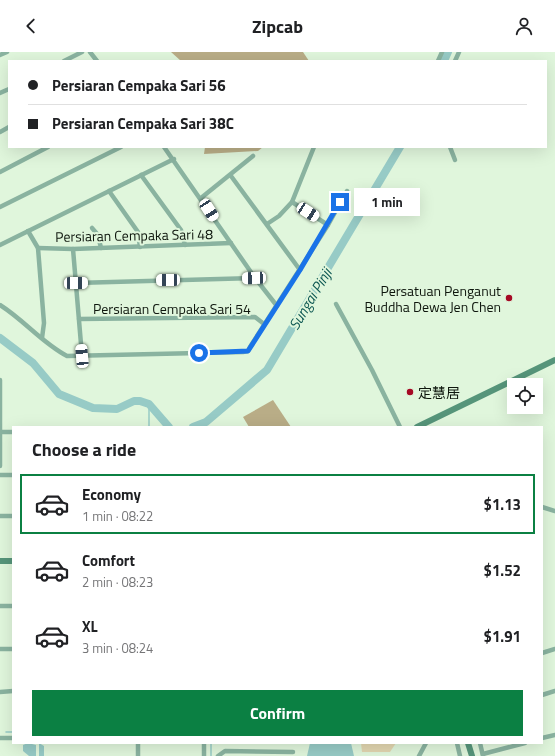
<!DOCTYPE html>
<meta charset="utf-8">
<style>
body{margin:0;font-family:"Titillium Web","Noto Sans SC",sans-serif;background:#f2f2f2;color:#202124;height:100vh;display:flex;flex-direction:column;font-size:15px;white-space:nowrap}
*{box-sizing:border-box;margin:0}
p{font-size:13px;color:#757577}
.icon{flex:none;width:22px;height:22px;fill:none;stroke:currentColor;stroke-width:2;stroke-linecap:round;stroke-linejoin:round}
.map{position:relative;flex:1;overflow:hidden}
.side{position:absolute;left:12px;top:374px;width:531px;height:318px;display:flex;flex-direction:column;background:#fff;border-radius:0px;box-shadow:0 4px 16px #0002}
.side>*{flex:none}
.guide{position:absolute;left:8px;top:8px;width:539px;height:88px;border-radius:0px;box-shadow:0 4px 16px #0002;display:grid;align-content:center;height:88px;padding:0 20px;background:#fff}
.tools{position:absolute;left:507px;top:326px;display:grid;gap:8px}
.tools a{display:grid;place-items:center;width:36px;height:36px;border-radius:0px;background:#fff;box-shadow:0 4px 16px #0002;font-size:20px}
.end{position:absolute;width:18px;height:18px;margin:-9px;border:5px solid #1a73e8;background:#fff;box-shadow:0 0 0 2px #fff}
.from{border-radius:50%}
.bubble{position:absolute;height:28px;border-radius:0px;background:#fff;box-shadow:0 4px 16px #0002;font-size:13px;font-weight:700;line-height:28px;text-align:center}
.car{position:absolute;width:12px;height:24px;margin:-12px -6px;border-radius:5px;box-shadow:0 0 3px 1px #0007;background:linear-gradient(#fff 24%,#345 0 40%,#fff 0 76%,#345 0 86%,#fff 0)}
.guide b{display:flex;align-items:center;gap:14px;height:38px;font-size:15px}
.guide b+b{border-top:1px solid #e0e0e0}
.guide i{width:10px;height:10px;background:#202124}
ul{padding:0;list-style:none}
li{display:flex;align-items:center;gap:12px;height:60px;margin:0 8px 6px;padding:0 12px;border:2px solid transparent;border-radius:0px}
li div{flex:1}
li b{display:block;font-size:15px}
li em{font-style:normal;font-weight:700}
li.current{border-color:#0b8043}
li>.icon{width:36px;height:36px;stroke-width:1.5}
h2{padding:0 20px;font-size:18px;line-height:48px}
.button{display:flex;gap:8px;margin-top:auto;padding:8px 20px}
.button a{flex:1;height:46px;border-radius:0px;background:#0b8043;color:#fff;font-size:16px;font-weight:700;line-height:46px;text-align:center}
header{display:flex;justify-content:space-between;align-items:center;height:52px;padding:0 20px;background:#fff;font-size:18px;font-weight:700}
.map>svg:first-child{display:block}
</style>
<header><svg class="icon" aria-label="back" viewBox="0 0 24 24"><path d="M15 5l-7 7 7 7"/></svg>Zipcab<svg class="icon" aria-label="person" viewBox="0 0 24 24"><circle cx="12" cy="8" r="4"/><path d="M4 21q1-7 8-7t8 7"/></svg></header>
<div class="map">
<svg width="555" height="704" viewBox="0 0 555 704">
<rect width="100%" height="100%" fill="#e0f6dc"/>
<!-- green -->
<path fill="#e2d6b0" d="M361 691H396L390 700H362Z"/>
<!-- forest -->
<g fill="#b9ad87">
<path d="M171 0H303L309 9H181Z"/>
<path d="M205 95H263L258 99 204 102Z"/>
<path d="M273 348 291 375H249L243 365Z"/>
</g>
<!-- water -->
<g fill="#97cbc6">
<path d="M28 691 36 693V704H29L23 699V693Z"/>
<path d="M39 691 44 694V704H39Z"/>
<path d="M310 691H351L354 704H307Z"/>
</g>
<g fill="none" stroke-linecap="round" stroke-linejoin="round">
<!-- stream -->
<g stroke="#97cbc6" stroke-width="1.5">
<path d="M149 375V352"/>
<path d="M6 680H13"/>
<path d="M211 691V704"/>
</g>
<!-- river -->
<g stroke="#97cbc6" stroke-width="8">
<path d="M444 9 448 0"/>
<path d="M0 286 33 311 59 342 93 356 117 357 134 349H140L149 352 169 375"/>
<path d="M193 375 206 370 267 318 400 95"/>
</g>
<!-- street -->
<g stroke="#8ab3a0" stroke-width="4.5">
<path d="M90 0 97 9"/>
<path d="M0 3 7 0"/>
<path d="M64 9 82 0"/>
<path d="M438 9 442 0"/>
<path d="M455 9 459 0"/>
<path d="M0 41 9 37"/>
<path d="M0 80 9 75"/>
<path d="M164 95 255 226 277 254"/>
<path d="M450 95 455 108"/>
<path d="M0 120 48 95"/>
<path d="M141 123 181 178 185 193"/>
<path d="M231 124 300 218"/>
<path d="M109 139 138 180 140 195"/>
<path d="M201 146 253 104"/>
<path d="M292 150 328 173"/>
<path d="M0 155 121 95"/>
<path d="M267 172 279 164 292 150 314 95"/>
<path d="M92 176 98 183 101 196"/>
<path d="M28 179 38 196 44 271 42 286"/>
<path d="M0 193 174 107"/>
<path d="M38 196 73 197 231 191"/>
<path d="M73 197 82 304"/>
<path d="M76 231 255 226"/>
<path d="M336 252 372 318 400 375"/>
<path d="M0 253C24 268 42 291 67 304L243 300 248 299 250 295 328 173 347 139"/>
<path d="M79 267 255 265 264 272"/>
<path d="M0 328V414"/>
<path d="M0 380H13"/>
<path d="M0 423H13"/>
<path d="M542 455 555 459"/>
<path d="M0 464H13"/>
<path d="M0 554H13"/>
<path d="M0 597H13"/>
<path d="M542 601 555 597"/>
<path d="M0 640 13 639"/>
<path d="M542 643 555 639"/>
<path d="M0 686H13"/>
<path d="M542 686 555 683"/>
<path d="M138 691V704"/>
<path d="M457 691 460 704"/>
<path d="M480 691 483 704"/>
<path d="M483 702 525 691"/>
<path d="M204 704V691"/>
<path d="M218 704 225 699 293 700"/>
<path d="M419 704 426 691"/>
</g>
<!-- secondary -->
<g stroke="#56957a" stroke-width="6">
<path d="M417 375 555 308"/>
<path d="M0 509H13"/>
<path d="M468 691 472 704"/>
</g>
</g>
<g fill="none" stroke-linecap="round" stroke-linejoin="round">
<!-- route -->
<path stroke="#1a73e8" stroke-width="5" d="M199 301 248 299 300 218 340 150"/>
</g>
<!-- markers -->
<g fill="#a50924" stroke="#e0f6dc" stroke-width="1.5">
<circle cx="509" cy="246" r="4"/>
<circle cx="410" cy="340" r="4"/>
</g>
<g text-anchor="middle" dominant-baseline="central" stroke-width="4" stroke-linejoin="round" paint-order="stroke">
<!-- street labels -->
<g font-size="14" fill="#0e160d" stroke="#e0f6dc">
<text transform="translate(134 183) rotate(-1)">Persiaran Cempaka Sari 48</text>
<text x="172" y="256">Persiaran Cempaka Sari 54</text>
</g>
<!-- poi labels -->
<g font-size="14" fill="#0e160d" stroke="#e0f6dc" text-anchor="end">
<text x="501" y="238">Persatuan Penganut<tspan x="501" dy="16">Buddha Dewa Jen Chen</tspan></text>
<text x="418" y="340" text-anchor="start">定慧居</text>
</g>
<!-- water labels -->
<g font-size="15" font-style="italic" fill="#0e5853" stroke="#e0f6dc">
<text transform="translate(310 247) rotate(-59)">Sungai Pinji</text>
</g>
</g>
</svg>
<div class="tools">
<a><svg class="icon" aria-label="locate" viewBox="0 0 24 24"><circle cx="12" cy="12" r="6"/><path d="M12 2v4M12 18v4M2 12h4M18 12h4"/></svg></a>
</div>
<i class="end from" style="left:199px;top:301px"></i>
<i class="end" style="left:340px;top:150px"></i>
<div class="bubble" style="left:354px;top:136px;width:66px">1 min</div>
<i class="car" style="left:209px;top:158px;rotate:147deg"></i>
<i class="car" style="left:308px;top:160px;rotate:123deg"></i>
<i class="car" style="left:254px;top:226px;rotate:268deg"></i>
<i class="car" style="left:168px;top:228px;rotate:269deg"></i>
<i class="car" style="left:76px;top:231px;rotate:89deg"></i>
<i class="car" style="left:82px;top:304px;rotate:355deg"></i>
<div class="guide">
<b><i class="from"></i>Persiaran Cempaka Sari 56</b>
<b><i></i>Persiaran Cempaka Sari 38C</b>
</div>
<section class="side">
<h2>Choose a ride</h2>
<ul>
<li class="current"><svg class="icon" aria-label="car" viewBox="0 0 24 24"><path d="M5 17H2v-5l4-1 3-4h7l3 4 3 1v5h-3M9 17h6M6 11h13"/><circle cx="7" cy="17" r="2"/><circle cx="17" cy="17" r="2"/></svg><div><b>Economy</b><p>1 min · 08:22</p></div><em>$1.13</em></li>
<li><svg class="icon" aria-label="car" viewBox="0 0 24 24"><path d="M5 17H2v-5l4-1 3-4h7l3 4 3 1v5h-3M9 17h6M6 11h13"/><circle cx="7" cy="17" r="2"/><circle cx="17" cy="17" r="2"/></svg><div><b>Comfort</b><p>2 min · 08:23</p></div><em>$1.52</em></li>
<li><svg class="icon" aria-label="car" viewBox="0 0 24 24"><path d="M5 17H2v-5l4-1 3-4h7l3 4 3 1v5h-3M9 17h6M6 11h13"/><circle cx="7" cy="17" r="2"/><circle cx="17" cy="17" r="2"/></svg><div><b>XL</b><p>3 min · 08:24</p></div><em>$1.91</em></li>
</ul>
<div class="button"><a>Confirm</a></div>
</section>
</div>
